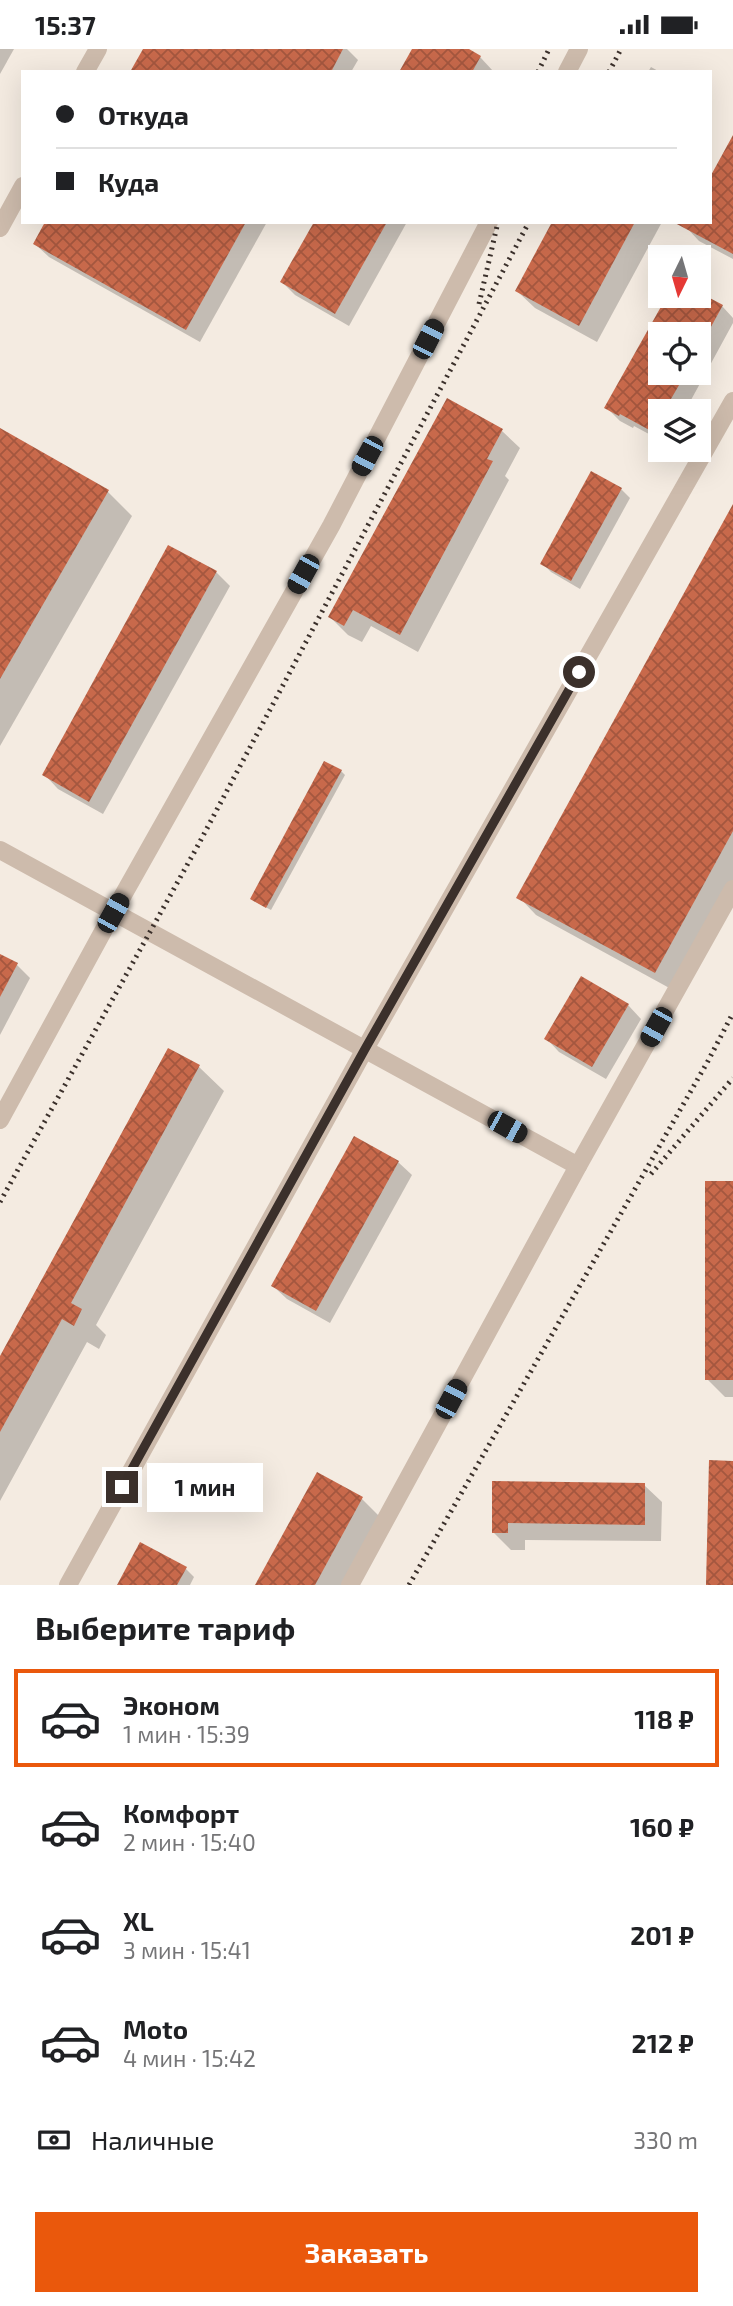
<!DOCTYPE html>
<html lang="ru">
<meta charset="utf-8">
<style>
body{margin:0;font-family:"Exo 2",sans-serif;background:#f6f6f6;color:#202124;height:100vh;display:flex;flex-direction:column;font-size:26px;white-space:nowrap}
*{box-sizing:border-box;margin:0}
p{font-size:23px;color:#757577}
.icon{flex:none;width:38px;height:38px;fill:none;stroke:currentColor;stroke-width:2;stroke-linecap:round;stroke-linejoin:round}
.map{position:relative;height:1536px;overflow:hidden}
.side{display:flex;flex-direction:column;background:#fff;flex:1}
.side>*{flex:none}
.top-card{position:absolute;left:21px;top:21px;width:691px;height:154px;border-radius:0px;box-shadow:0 7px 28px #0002;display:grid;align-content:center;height:154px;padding:0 35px;background:#fff}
.needle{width:46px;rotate:185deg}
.tools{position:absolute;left:648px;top:196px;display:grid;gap:14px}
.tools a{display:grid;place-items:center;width:63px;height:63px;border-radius:0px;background:#fff;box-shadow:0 7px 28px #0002;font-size:35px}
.end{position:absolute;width:32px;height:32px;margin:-16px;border:9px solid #3b302b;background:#fff;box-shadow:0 0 0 4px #fff}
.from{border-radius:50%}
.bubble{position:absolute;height:49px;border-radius:0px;background:#fff;box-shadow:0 7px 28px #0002;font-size:23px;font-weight:700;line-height:49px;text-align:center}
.car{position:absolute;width:21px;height:42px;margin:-21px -10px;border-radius:9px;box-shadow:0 0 5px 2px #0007;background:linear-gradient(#222 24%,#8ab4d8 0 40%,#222 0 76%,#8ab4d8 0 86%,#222 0)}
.top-card b{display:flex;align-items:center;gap:24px;height:66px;font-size:26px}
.top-card b+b{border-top:2px solid #e0e0e0}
.top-card i{width:18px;height:18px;background:#202124}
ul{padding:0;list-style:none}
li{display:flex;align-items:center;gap:21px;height:98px;margin:0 14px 10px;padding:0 21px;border:4px solid transparent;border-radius:0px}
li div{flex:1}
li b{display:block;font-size:26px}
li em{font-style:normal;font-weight:700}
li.current{border-color:#ea580c}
li>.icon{width:63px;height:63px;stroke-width:1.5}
h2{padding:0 35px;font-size:32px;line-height:84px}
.pay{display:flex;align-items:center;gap:18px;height:77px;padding:0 35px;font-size:26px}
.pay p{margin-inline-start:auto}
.primary-button{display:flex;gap:14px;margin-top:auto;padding:14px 35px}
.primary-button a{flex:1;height:80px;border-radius:0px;background:#ea580c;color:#fff;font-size:28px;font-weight:700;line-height:80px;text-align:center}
.status{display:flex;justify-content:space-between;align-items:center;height:49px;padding:0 35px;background:#fff;direction:ltr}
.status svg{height:19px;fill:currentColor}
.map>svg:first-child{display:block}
</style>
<div class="status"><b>15:37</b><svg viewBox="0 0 49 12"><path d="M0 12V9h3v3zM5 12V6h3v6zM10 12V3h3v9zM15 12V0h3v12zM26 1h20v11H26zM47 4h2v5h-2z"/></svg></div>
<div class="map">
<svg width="733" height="1536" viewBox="0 0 733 1536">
<defs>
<pattern id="building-cross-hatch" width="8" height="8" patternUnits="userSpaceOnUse" patternTransform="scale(1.75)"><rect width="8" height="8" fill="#c8694b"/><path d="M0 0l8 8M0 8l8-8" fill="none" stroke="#a4573f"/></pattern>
</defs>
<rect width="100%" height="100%" fill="#f4ebe1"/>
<!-- shadow -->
<g fill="#0003" fill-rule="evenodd">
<path d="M0 0H14L0 25Z"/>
<path d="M145 0H347L358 11 351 23H132Z"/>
<path d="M414 0H465L480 8 493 22 401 23Z"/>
<path d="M651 18 660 23H648Z"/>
<path d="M733 90V210L699 192 686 178 710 173Z"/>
<path d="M47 173H267L200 293 49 208 35 195Z"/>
<path d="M316 173H407L349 277 295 246 282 233Z"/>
<path d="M554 173H662L597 293 535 259 517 242Z"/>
<path d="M698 244 722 257 733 269V274L685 362H660V391L634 377 633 379 620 372 607 359 669 247H698ZM660 285H698V324H660Z"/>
<path d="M0 381 108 443 132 467 0 697Z"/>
<path d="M502 382 520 399 505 427 509 431 418 603 371 577 362 593 348 586 330 568Z"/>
<path d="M621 440 630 449 580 540 551 523 542 514Z"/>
<path d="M733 458V831L673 941 536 866 519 848Z"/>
<path d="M216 523 230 537 103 765 58 740 45 726Z"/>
<path d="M341 722 345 726 271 861 256 853 252 850Z"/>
<path d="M0 907 17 916 30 929 0 986Z"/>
<path d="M628 956 641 970 606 1030 559 1003 546 989Z"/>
<path d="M169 1002 199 1018 224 1042 96 1276 106 1286 99 1300 87 1293 0 1452V1311Z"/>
<path d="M398 1113 412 1126 330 1274 287 1250 273 1237Z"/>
<path d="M733 1134V1348H725L707 1330Z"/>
<path d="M318 1426 362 1450 386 1474 353 1536H257Z"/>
<path d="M494 1433 644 1436 662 1453 661 1492 525 1491V1501H511L493 1483Z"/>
<path d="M141 1495 186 1520 194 1528 190 1536H119Z"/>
</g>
<!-- building -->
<g fill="url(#building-cross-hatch)">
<path d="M143 0H343L331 23H130Z"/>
<path d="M412 0H469L481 7 472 23H399Z"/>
<path d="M733 86V205L673 173H710V128Z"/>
<path d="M45 173H246L186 281 33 195Z"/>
<path d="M314 173H387L335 265 280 233Z"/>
<path d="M552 173H635L579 277 515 242Z"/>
<path d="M667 247H706L723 256 707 285H660V324H686L664 362H660V371L653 383 620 365 619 367 604 359Z"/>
<path d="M447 349 503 380 487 410 493 412 400 586 353 561 344 577 328 568Z"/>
<path d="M0 379 109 441 0 630Z"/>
<path d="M591 422 622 439 571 532 540 515Z"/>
<path d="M733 455V782L655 924 516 849Z"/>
<path d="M168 496 217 522 89 753 42 726Z"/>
<path d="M324 712 342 721 266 859 250 850Z"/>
<path d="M0 905 18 914 0 948Z"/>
<path d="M581 927 629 955 592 1018 544 990Z"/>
<path d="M168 999 200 1016 71 1254 82 1260 74 1277 62 1270 0 1383V1307Z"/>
<path d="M354 1087 399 1112 316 1262 271 1237Z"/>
<rect x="705" y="1132" width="28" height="199"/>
<path d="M709 1411 733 1412V1536H706Z"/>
<path d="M317 1423 363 1448 315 1536H255Z"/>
<path d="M492 1432 645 1434V1476L508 1474V1484H492Z"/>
<path d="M140 1493 187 1518 177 1536H117Z"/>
</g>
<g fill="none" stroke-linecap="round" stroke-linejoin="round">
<!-- minor -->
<g stroke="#cdbbac" stroke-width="18">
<path d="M85 23 98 0"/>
<path d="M567 23 579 0"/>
<path d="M0 179 23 137"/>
<path d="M0 801 578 1117"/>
<path d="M0 1071 113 864 331 477 489 173"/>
<path d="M68 1536 365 1000 733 352"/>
<path d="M350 1536 578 1117 733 840"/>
</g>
<!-- rail -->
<g stroke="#3b302b" stroke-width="5" stroke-dasharray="2 5" stroke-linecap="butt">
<path d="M538 23 549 0"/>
<path d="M609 23 621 0"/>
<path d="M479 255 498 173"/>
<path d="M651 1125 733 1029"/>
<path d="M0 1153 196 800 529 173"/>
<path d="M409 1536 708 1012 733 964"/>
</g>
</g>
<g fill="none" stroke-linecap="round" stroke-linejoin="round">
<!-- route -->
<path stroke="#3b302b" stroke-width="9" d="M122 1438 365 1000 579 623"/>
</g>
</svg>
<div class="tools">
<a><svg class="needle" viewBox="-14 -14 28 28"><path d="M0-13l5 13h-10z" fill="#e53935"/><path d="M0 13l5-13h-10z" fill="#757577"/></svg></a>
<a><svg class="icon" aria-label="locate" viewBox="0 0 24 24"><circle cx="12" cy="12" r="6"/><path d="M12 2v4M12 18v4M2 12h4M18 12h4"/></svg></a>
<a><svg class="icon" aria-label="layers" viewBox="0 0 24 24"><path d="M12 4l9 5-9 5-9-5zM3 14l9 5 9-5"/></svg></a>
</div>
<i class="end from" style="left:579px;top:623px"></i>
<i class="end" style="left:122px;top:1438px"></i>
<div class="bubble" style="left:147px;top:1414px;width:116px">1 мин</div>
<i class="car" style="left:428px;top:290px;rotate:27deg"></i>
<i class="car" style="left:367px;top:407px;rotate:208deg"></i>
<i class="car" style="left:303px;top:525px;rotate:209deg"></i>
<i class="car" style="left:113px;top:864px;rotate:29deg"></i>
<i class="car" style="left:656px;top:978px;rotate:209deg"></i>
<i class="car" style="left:507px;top:1078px;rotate:119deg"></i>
<i class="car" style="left:451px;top:1350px;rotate:28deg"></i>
<div class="top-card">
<b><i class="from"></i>Откуда</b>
<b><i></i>Куда</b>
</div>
</div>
<section class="side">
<h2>Выберите тариф</h2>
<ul>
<li class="current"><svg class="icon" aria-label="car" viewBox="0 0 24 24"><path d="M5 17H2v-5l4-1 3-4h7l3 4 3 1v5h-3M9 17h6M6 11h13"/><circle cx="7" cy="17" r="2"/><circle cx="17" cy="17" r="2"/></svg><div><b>Эконом</b><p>1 мин · 15:39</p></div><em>118 ₽</em></li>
<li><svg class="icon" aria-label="car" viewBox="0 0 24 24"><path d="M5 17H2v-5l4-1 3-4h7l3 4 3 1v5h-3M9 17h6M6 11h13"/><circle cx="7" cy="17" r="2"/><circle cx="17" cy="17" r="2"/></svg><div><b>Комфорт</b><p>2 мин · 15:40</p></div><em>160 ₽</em></li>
<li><svg class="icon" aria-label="car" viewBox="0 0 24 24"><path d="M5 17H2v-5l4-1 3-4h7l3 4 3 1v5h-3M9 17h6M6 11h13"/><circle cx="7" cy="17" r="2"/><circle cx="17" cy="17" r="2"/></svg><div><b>XL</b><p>3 мин · 15:41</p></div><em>201 ₽</em></li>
<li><svg class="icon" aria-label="car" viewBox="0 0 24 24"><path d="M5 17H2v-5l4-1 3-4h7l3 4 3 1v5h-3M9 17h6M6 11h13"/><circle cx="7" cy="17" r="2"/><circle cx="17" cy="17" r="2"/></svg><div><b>Moto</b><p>4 мин · 15:42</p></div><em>212 ₽</em></li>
</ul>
<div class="pay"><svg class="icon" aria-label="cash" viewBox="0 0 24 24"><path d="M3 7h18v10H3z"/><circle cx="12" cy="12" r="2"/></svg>Наличные<p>330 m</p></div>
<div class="primary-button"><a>Заказать</a></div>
</section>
